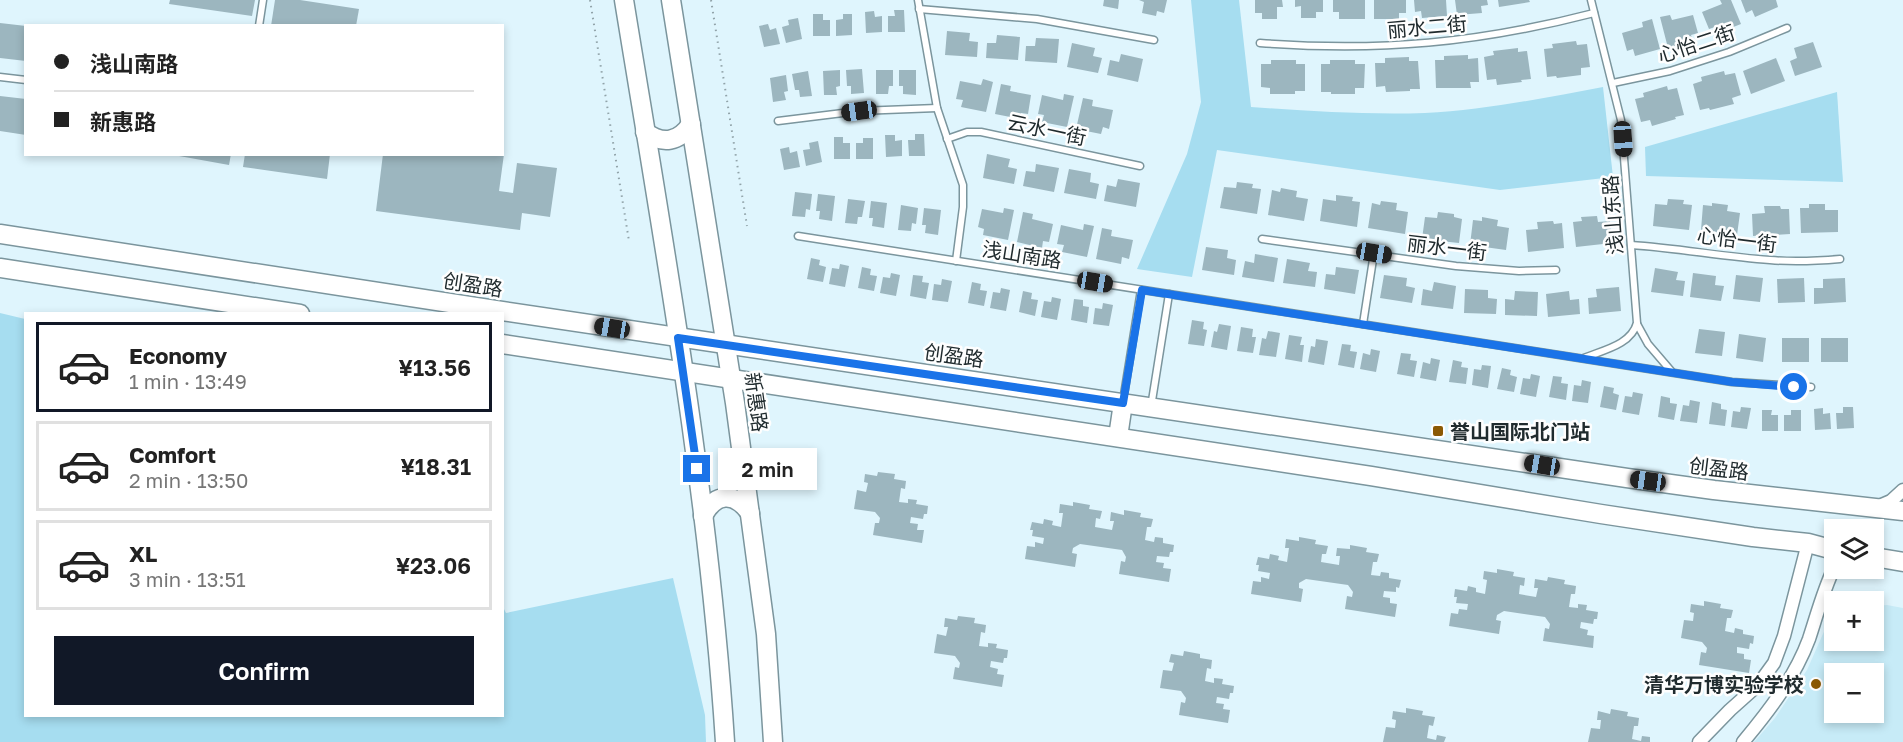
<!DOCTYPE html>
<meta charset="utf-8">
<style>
body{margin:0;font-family:"Golos Text","Noto Sans SC",sans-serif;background:#f6f6f6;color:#222;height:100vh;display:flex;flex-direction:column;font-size:22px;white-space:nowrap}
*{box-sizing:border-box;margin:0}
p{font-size:20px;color:#767676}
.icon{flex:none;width:33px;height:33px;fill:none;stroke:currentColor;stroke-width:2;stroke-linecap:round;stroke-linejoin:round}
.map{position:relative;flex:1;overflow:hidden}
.panel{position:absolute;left:24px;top:312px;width:480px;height:405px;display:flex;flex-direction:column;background:#fff;border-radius:0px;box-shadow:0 3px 9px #0003}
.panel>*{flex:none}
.guide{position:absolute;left:24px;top:24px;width:480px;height:132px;border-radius:0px;box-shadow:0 3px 9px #0003;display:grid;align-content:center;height:132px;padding:0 30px;background:#fff}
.fabs{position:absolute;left:1824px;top:519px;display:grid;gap:12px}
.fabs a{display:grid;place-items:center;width:60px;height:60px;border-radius:0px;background:#fff;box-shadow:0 3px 9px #0003;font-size:30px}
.end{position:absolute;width:27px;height:27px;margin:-14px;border:8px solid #1a73e8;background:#fff;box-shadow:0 0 0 3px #fff}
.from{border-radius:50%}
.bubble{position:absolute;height:42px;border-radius:0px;background:#fff;box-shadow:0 3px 9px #0003;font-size:20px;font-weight:600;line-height:42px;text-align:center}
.car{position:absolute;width:18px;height:36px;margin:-18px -9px;border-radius:8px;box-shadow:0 0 4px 2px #0007;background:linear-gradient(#222 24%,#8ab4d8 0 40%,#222 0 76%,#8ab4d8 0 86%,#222 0)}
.guide b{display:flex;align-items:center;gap:21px;height:57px;font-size:22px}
.guide b+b{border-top:2px solid #e0e0e0}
.guide i{width:15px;height:15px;background:#222}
ul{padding:10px 0 0;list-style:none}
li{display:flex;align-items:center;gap:18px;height:90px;margin:0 12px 9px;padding:0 18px;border:3px solid #e0e0e0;border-radius:0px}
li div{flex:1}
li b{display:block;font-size:22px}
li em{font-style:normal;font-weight:600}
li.current{border-color:#111827}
li>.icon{width:54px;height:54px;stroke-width:1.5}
.action{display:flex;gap:12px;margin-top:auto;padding:12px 30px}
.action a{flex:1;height:69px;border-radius:0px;background:#111827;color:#fff;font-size:24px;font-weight:600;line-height:69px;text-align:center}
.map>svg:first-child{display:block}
</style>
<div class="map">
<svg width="1903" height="742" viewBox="0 0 1903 742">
<rect width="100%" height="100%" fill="#dff5fd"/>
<!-- built -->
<path fill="#c7ebf7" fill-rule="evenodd" d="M1887 605 1903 608V742H1754L1775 718 1807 670 1834 609V640H1874V606ZM1834 674H1874V712H1834Z"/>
<!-- green -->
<g fill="#a6ddf0">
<path d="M1191 0H1239L1251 107C1309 111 1367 115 1425 113 1485 110 1544 98 1603 87L1613 177 1500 190 1217 150 1192 277 1137 269 1187 154 1201 102Z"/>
<path d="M1837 92 1843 182 1646 176 1645 147Z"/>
<path d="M0 313 25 319 26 716H502L503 607 506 613 673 578 705 715 706 742H0Z"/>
</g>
<!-- building -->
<g fill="#9cb6bf">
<path d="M170 0H255L252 16 169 4Z"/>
<path d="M275 0H300L359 9 356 26H271Z"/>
<path d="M1104 0H1119L1118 9 1103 6Z"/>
<path d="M1139 0H1167L1164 13 1157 11 1156 16 1142 13 1144 2Z"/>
<path d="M1255 0H1282L1283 7H1277V19H1262V13H1255Z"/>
<path d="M1295 0H1323V12H1316V18H1301V6L1295 7Z"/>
<path d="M1333 0H1365V19H1339V12H1333Z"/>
<path d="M1374 0H1406V13H1399V19H1374Z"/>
<path d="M1414 0H1446L1447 16 1422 18 1421 11 1415 12Z"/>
<path d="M1455 0H1487L1488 5 1481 6 1482 13 1457 15Z"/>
<path d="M1498 0H1529L1530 2 1499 7Z"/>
<path d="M1720 0H1731L1741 24 1718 33 1715 27 1709 29 1702 12 1722 4Z"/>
<path d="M1741 0H1776L1778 7 1755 17 1752 10 1746 13Z"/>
<path d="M894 10H904L905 32H888V16H895Z"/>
<path d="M874 11 875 17 882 16V32L866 33 865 12Z"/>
<path d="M813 14H823V20H830V36H813Z"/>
<path d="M843 14H852V35L836 36V20L843 19Z"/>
<path d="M1670 15 1672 20 1693 15 1698 33 1691 35 1693 41 1668 48 1660 17Z"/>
<path d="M798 18 802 39 786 43 782 27 789 25 788 20Z"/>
<path d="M1652 19 1660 49 1635 56 1633 49 1627 51 1622 33 1643 27 1642 22Z"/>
<path d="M0 23 26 26V61L0 58Z"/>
<path d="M768 24 770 30 776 28 780 44 764 47 759 26Z"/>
<path d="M947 31 970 33 969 41 978 42 977 57 945 55Z"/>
<path d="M997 35 1020 37 1018 60 986 58 987 43H996Z"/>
<path d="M1036 38 1059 39 1057 63 1025 61 1026 46H1035Z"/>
<path d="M1576 41 1577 45 1587 44 1590 67 1581 68V75L1557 78 1556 76 1547 77 1544 49 1553 48 1552 44Z"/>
<path d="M1813 42 1822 67 1795 76 1790 61 1797 58 1794 48Z"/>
<path d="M1072 43 1095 48 1093 56 1102 58 1098 73 1067 67Z"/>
<path d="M1518 48V52L1527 51 1531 79 1521 80 1522 82 1497 85 1496 79 1487 80 1484 57 1494 55 1493 51Z"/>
<path d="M1121 54 1143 59 1138 82 1107 75 1110 60 1119 62Z"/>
<path d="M1468 55V59L1478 58 1479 82H1470L1471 88H1436L1435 60H1444V56Z"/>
<path d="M1409 57V61H1418L1420 89H1410V91L1386 92 1385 86 1376 87 1375 63H1385V58Z"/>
<path d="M1776 58 1785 81 1751 94 1743 71Z"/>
<path d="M1271 60H1296V64H1305V91H1295V94H1270V88L1261 87V64H1271Z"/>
<path d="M1330 60H1355V64H1365L1364 88H1355V94H1331V92H1321V64H1330Z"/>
<path d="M862 69 864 93 851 94V86H847L846 70Z"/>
<path d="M840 70V86L836 87 837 95H824L823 71Z"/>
<path d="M876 70H893V86H889L888 94H876Z"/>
<path d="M899 70H916V95L903 94V86H899Z"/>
<path d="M808 71 812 96 800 97 799 90H795L792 74Z"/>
<path d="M1724 71 1725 75 1735 73 1741 95 1732 98 1734 104 1710 110 1709 108 1700 110 1693 84 1702 81 1701 77Z"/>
<path d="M786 75 788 91 784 92 786 100 773 102 770 78Z"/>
<path d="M983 79 993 82 986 112 961 107 963 100 956 99 960 81 981 85Z"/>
<path d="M1001 84 1011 86 1010 91 1031 95 1028 114 1021 113 1020 119 995 114Z"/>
<path d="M1667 86 1668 90 1677 88 1684 115 1675 117 1676 119 1652 126 1650 120 1641 122 1635 99 1644 97 1643 93Z"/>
<path d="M1064 94 1074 96 1067 127 1042 122 1044 115 1038 114 1042 95 1063 100Z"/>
<path d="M0 96 26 99V135L0 131Z"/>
<path d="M1083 98 1093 100 1092 106 1113 110 1109 129 1103 127 1101 134 1076 129Z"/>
<path d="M915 134H924L925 156H909L908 140H915Z"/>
<path d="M885 135H895V141L902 140V156L886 157Z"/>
<path d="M834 137H843V143H850V159H834Z"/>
<path d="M863 138H873V159H856V143H863Z"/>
<path d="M818 141 822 162 806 166 803 150 810 149 809 143Z"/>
<path d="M789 147 790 153 797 151 800 167 784 170 780 149Z"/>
<path d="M168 154H231L229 165Z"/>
<path d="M245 154H330L327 179 243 167Z"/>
<path d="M383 154H504L499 191 513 193 517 163 557 168 550 217 522 213 520 230 376 211Z"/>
<path d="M987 154 1010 159 1008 167 1017 169 1014 184 983 178Z"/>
<path d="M1036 164 1059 168 1054 192 1023 186 1026 171 1035 172Z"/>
<path d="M1069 169 1091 173 1090 182 1099 184 1096 199 1064 193Z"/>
<path d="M1118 179 1140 183 1136 207 1104 201 1107 185 1116 187Z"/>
<path d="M1237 182 1253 184 1252 188 1261 189 1257 214 1220 208 1224 187 1236 188Z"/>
<path d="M1281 188 1297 191 1296 197 1308 199 1304 221 1268 215 1272 190 1280 192Z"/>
<path d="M795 192 812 194 810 210 806 209 805 217 792 216Z"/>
<path d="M818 194 835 196 832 221 819 219 820 211H816Z"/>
<path d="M1336 195 1353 197 1352 201 1360 202 1357 227 1320 221 1323 199 1336 201Z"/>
<path d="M848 199 865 201 862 217H858L857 224 845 223Z"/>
<path d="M1668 199 1684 200 1683 204 1692 205 1689 230 1653 226 1655 204 1667 205Z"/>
<path d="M871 201 887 203 884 228 872 226 873 218H869Z"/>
<path d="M1381 201 1397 203 1396 210 1408 212 1405 234 1368 228 1372 203 1380 205Z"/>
<path d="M1712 203 1728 205 1727 211 1740 213 1737 235 1701 230 1703 205 1712 206Z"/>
<path d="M1809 204H1825V210H1838V232L1801 233 1800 208H1809Z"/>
<path d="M901 205 918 208 916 224 912 223 911 231 898 230Z"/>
<path d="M1764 206H1780L1781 209H1789L1790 234 1753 236 1752 214 1765 213Z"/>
<path d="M924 208 941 210 938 235 925 233 926 225H922Z"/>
<path d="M1004 208 1014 210 1008 240 983 235 984 229 978 227 982 209 1003 213Z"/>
<path d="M1023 212 1033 214 1032 219 1053 224 1049 242 1043 241 1042 248 1017 242Z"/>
<path d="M1438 212 1454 214V217L1462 219 1459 243 1422 239 1425 217 1437 218Z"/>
<path d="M1597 216 1598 222 1610 221 1612 243 1576 247 1573 222 1582 221 1581 217Z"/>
<path d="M1482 217 1498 220 1497 226 1509 228 1506 250 1470 245 1473 220 1482 221Z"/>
<path d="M1553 221 1554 224 1562 223 1564 248 1528 252 1526 230 1538 229 1537 222Z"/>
<path d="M1084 224 1094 226 1087 257 1062 252 1064 245 1057 244 1061 225 1083 230Z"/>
<path d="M1102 228 1112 230 1111 236 1133 240 1129 259 1122 257 1121 264 1096 259Z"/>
<path d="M1206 247 1228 250 1227 258 1236 260 1234 275 1202 270Z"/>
<path d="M1255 254 1278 258 1274 282 1242 277 1245 261 1254 263Z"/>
<path d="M811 258 820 260 819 265 826 267 823 282 807 279Z"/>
<path d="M1287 259 1310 263 1308 271 1317 272 1315 287 1283 283Z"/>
<path d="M840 264 849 266 845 287 829 284 832 268 839 269Z"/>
<path d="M862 267 871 269 870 275 877 276 874 291 858 288Z"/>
<path d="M1336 267 1359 270 1355 294 1324 289 1326 274 1335 275Z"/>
<path d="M1655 268 1678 272 1676 280 1685 281 1683 296 1651 292Z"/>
<path d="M891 273 900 275 896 296 880 293 883 277 890 278Z"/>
<path d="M1693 273 1716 276 1715 285 1724 286 1721 301 1690 297Z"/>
<path d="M913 275 923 276 922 282 929 283 926 299 910 296Z"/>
<path d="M1384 275 1407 278 1406 286 1415 288 1412 303 1380 298Z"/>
<path d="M1736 275 1763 278 1760 302 1733 299Z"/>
<path d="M1804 278 1805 302 1778 303 1777 279Z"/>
<path d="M1845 278 1846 302 1814 304V288H1823V279Z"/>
<path d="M942 279 952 281 948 302 932 300 934 284 941 285Z"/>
<path d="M972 282 981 284 980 290 987 291 984 306 968 303Z"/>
<path d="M1434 282 1456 286 1453 309 1421 305 1423 289 1432 291Z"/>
<path d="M1619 287 1621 311 1589 314 1588 298 1597 297 1596 289Z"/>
<path d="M1001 288 1010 290 1006 311 990 308 993 292 1000 293Z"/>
<path d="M1465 289 1488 290V298L1497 299 1496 314 1464 313Z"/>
<path d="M1023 291 1032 293 1031 299 1038 300 1035 316 1019 312Z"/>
<path d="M1515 291 1538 292 1537 316 1505 315V299L1514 300Z"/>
<path d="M1569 291 1570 300 1579 299 1580 314 1548 317 1546 294Z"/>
<path d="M1052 297 1061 299 1057 320 1041 317 1044 301 1051 302Z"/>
<path d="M1074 299 1083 300V306L1089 307 1087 323 1071 320Z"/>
<path d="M1103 303 1113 305 1109 326 1093 324 1095 308 1102 309Z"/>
<path d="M1192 320 1204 322 1203 329 1207 330 1204 346 1188 344Z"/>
<path d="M1219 324 1231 326 1227 350 1211 347 1214 331 1217 332Z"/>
<path d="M1241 327 1253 329 1252 337H1256L1253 353 1237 351Z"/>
<path d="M1699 329 1725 332 1722 356 1695 353Z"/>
<path d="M1268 331 1280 333 1276 357 1259 355 1262 338 1266 339Z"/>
<path d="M1739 334 1766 338 1763 362 1736 358Z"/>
<path d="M1289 335 1302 337 1300 345H1304L1302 362 1285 359Z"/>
<rect x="1782" y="338" width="27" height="24"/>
<rect x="1821" y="338" width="27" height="24"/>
<path d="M1316 339 1328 341 1324 365 1308 362 1311 346 1315 347Z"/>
<path d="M1342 344 1351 345 1350 351 1357 352 1354 368 1338 365Z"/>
<path d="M1371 349 1380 351 1376 372 1360 369 1363 353 1370 355Z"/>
<path d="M1401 353 1411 354 1410 360 1417 361 1414 377 1397 374Z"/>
<path d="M1431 358 1440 360 1436 381 1420 378 1423 362 1430 364Z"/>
<path d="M1453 360 1462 362 1461 367 1468 368 1466 384 1449 382Z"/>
<path d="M1482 365 1491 366 1488 388 1472 385 1474 369 1481 370Z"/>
<path d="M1502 368 1511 370 1510 375 1517 377 1514 392 1497 389Z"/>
<path d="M1531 374 1540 376 1536 397 1520 394 1523 378 1530 379Z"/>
<path d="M1553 376 1562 377 1561 383 1568 384 1566 400 1549 397Z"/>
<path d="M1582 380 1591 382 1588 403 1572 401 1574 385 1581 386Z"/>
<path d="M1604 386 1614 388 1613 393 1619 395 1616 410 1600 407Z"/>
<path d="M1633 392 1643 394 1639 415 1622 412 1625 396 1632 397Z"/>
<path d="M1661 396 1670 398V403L1677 404 1674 420 1658 417Z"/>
<path d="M1690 400 1700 402 1697 423 1680 421 1683 405 1689 406Z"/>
<path d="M1712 402 1721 404V409L1727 410 1725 426 1709 424Z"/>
<path d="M1741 407 1751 408 1747 429 1731 427 1733 411 1740 412Z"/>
<path d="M1843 407H1853L1854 428 1837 429 1836 413H1843Z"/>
<path d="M1823 408V414L1830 413 1831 429 1815 430 1814 409Z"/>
<path d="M1762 410H1772L1771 415H1778V431H1762Z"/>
<path d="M1791 410H1801V431H1784V415H1791Z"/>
<path d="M878 472 895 474 894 479 906 481 905 489 901 488 899 502 908 503V499L917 500 916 504 928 506 927 514H924L923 519 911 517 910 523 918 524 917 530H924L922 543 873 535 875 523H879L880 518 875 512 854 509 857 490 866 492 868 483 864 482 865 474 877 476Z"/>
<path d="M1073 502 1090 505 1089 509 1102 511 1100 519 1096 518 1095 527 1112 530 1114 521H1110L1111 512 1124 515V510L1141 513 1140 517 1153 519 1151 527H1147L1145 540 1154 542 1155 537 1163 538V543L1174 545 1173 552H1170L1169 557 1157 556 1156 562 1164 563 1163 568 1171 569 1169 582 1119 574 1121 561 1125 562 1126 557 1122 550 1080 544 1073 548 1072 553 1077 554 1075 567 1025 559 1027 546 1035 547V542L1043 544 1044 538 1032 536 1033 530H1030L1032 522 1043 524 1044 519 1053 521 1052 525 1061 527 1063 513H1059L1060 504 1073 506Z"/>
<path d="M1299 537 1316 540 1315 544 1328 546 1326 554H1322L1321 562 1339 565 1340 556H1336L1337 548 1350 549V545L1367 548 1366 552 1379 554 1377 562H1373L1371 575 1380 576 1381 572 1389 573V578L1401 580 1399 588 1396 587V592L1384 591 1383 597 1390 598V603L1397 604 1395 617 1345 609 1347 596 1352 597 1353 592 1348 585 1306 579 1299 583V588L1303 589 1301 602 1251 594 1253 581 1261 582V577L1269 579 1270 573 1258 571 1259 565H1256L1258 557 1269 559 1270 554 1279 556 1278 560 1287 562 1289 548H1285L1286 539 1299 541Z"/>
<path d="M1497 569 1514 572 1513 576 1525 578 1524 586 1520 585 1519 594 1536 597 1538 588H1534L1535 579 1547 581 1548 577 1565 580 1564 584 1576 586 1575 594H1571L1569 607 1578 608V604L1587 605 1586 610 1598 612 1597 619H1594L1593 624 1581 622 1580 628 1588 630 1587 635 1594 636 1593 648 1543 641 1545 628 1549 629 1550 624 1545 617 1524 614 1504 611 1497 615 1496 620 1501 621 1499 634 1449 626 1451 613 1458 614 1459 609 1467 610 1468 604 1456 603 1457 597H1454L1455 589 1467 591 1468 586 1476 588V592L1485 594 1487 580 1483 579 1484 571 1497 573Z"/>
<path d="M1704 601 1721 604 1720 608 1733 610 1731 618H1727L1725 631 1734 633 1735 628 1743 630V634L1754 636 1753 644 1750 643 1749 649 1737 647V653L1744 654V659L1751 660 1749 673 1699 665 1701 652 1706 653 1707 648 1702 642 1681 638 1684 620 1693 621 1694 613 1690 612 1691 604 1704 606Z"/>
<path d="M958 616 975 618 974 623 986 625 985 633 981 632 979 646 988 647V643L997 644 996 648 1008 650 1007 658H1004L1003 663 991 661 990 667 998 669 997 674 1004 675 1002 687 953 679 955 667 959 668 960 663 955 656 934 653 937 634 946 636 948 627H944L945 618 957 620Z"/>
<path d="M1184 651 1200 654V658L1212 660 1211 669 1207 668 1205 681 1214 683V678L1223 679 1222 684 1234 686 1233 693H1230L1229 699 1217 697 1216 703 1224 704 1223 709 1230 710 1228 723 1179 715 1181 702 1185 703 1186 698 1181 691 1160 688 1163 670 1172 671 1174 663 1169 662 1171 654 1183 656Z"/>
<path d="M1406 708 1423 711 1422 715 1435 717 1433 726 1429 725 1427 738 1436 740 1437 735 1446 737 1444 742H1383L1386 727 1395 728 1396 720 1392 719 1393 711 1406 713Z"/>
<path d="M1611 709 1628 712 1627 716 1639 718 1638 726H1634L1632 739 1641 741 1642 736 1650 737V742H1588L1591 728 1600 729 1601 720H1597L1598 711 1610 714Z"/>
</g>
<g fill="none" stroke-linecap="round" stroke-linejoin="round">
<defs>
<g id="lane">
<path d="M918 0 937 108 963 185V207L956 261"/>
<path d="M919 9 1037 19 1154 40"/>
<path d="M259 26 263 0"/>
<path d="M1260 43C1380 52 1478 43 1594 13"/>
<path d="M0 77 26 80"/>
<path d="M1613 83 1670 71 1729 52 1787 28"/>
<path d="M778 121 859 111 937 108"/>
<path d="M947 139 967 132H981L1140 166"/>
<path d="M798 236 1732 382 1811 387"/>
<path d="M1262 239 1456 266 1519 271 1556 270"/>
<path d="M1631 245C1678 248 1724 257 1770 260 1793 262 1817 261 1840 259"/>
<path d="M1363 324 1374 253"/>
<path d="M1637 324 1648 344 1672 372"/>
<path d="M1584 358C1603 350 1631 345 1637 323L1621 120 1591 0"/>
<path d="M1123 401 1141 290"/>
<path d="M1151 407 1169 294"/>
</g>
<g id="street">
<path d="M1877 507 1891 501 1903 490"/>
<path d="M1699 742 1730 710 1758 685 1774 663 1784 636 1808 543"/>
<path d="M1743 742C1769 711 1795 677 1809 639 1817 615 1823 591 1834 568"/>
</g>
<g id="secondary">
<path d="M624 0C664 246 709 493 725 742"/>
<path d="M671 0 735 403 766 634 773 742"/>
<path d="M645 132C663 145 679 142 691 124"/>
<path d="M0 234 502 311 1627 478 1714 490 1903 511"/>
<path d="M0 268 300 314"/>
<path d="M502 344 1371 476 1601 514 1753 537 1808 543 1834 550"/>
<path d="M1118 437 1123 403"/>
<path d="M703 516C715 493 734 491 750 513"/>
<path d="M1874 557 1903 562"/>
</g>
</defs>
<!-- lane casing -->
<use href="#lane" stroke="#7b959d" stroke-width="9"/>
<!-- street casing -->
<use href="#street" stroke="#7b959d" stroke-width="15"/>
<!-- secondary casing -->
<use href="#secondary" stroke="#7b959d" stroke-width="21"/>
<!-- path -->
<g stroke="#91a3a9" stroke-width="2" stroke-dasharray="1.5 4.5" stroke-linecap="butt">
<path d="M590 0 629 241"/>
<path d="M711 0 747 226"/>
</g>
<!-- lane -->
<use href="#lane" stroke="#fff" stroke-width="6"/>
<!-- street -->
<use href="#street" stroke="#fff" stroke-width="12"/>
<!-- secondary -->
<use href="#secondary" stroke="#fff" stroke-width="18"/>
</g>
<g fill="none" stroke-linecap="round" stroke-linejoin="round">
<!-- route -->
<path stroke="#1a73e8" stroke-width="8" d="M697 469 678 338 1123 403 1142 290 1732 382 1794 387"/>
</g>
<!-- markers -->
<g fill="#8b5904" stroke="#fefefe" stroke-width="2">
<rect x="1432" y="425" width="12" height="12" rx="3"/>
<circle cx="1816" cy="684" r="6"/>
</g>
<g text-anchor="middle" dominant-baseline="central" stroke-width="5" stroke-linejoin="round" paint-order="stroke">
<!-- street labels -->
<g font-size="20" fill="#202b2e" stroke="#fefefe">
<text transform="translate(1427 26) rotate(-5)">丽水二街</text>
<text transform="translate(1696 43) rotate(-18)">心怡二街</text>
<text transform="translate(1047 129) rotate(12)">云水一街</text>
<text transform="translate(1612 215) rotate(-94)">浅山东路</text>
<text transform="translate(1737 239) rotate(7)">心怡一街</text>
<text transform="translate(1447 247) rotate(7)">丽水一街</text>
<text transform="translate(1022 254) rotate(9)">浅山南路</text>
<text transform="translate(473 284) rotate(9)">创盈路</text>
<text transform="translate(954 355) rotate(8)">创盈路</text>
<text transform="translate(757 402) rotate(82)">新惠路</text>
<text transform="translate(1719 468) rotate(7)">创盈路</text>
</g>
<!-- poi labels -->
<g font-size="20" font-weight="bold" fill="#202b2e" stroke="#fefefe" text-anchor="start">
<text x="1450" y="431">誉山国际北门站</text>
<text x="1804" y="684" text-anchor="end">清华万博实验学校</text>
</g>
</g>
</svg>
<div class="fabs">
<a><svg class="icon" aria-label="layers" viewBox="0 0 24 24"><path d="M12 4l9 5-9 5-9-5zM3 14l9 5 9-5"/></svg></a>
<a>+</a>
<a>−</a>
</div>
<i class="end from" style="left:1794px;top:387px"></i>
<i class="end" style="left:697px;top:469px"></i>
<div class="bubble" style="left:718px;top:448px;width:99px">2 min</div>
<i class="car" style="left:859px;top:111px;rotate:262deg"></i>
<i class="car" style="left:1623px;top:139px;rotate:176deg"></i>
<i class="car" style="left:1374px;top:253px;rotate:99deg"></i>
<i class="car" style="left:1095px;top:282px;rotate:99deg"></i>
<i class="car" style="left:612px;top:328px;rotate:279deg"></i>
<i class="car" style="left:1542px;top:465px;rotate:279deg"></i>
<i class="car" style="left:1648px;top:481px;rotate:278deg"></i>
<div class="guide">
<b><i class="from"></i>浅山南路</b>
<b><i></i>新惠路</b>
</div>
<section class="panel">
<ul>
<li class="current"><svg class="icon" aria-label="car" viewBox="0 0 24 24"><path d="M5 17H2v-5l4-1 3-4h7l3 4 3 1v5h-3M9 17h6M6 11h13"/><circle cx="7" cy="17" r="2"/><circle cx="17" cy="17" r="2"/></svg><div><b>Economy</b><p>1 min · 13:49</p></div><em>¥13.56</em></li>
<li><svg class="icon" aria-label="car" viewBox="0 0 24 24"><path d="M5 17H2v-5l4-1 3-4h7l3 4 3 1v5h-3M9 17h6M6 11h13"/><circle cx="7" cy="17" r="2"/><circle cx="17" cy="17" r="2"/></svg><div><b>Comfort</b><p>2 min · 13:50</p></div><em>¥18.31</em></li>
<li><svg class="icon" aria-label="car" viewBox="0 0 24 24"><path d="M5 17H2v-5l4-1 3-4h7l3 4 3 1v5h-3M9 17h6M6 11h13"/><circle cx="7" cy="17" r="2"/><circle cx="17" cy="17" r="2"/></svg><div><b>XL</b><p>3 min · 13:51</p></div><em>¥23.06</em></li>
</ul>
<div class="action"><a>Confirm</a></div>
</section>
</div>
